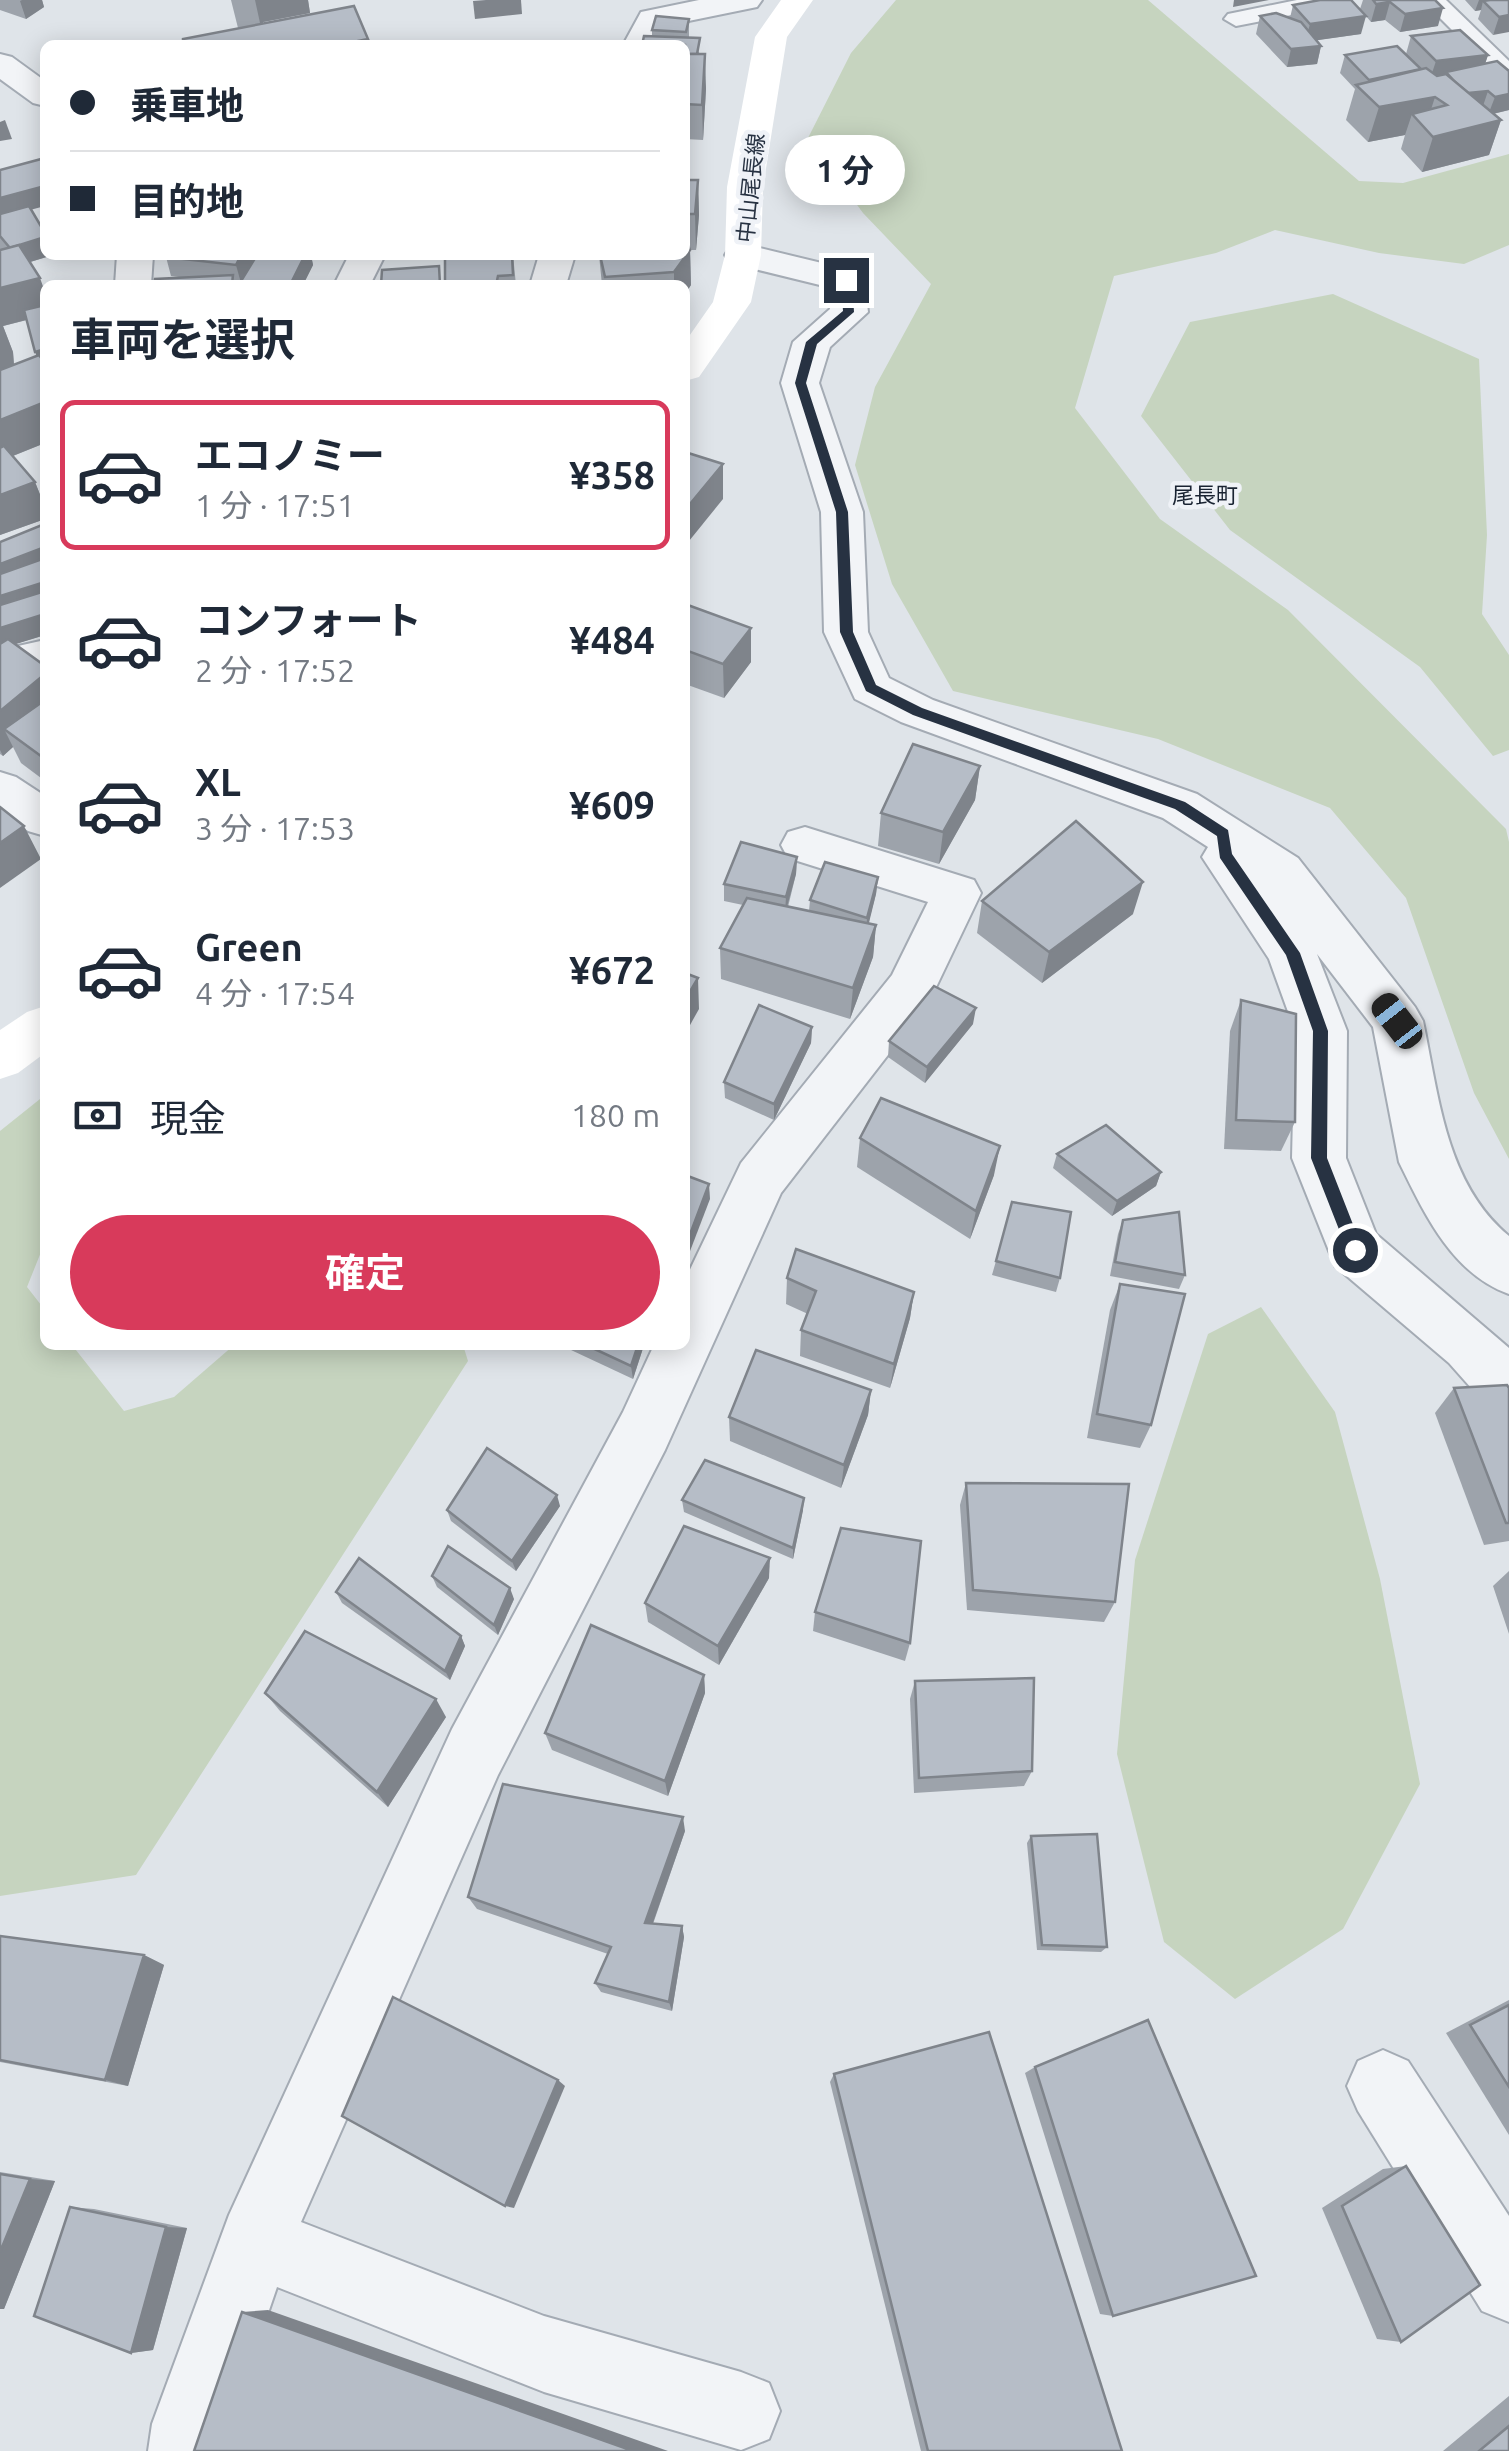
<!DOCTYPE html>
<html lang="ja">
<meta charset="utf-8">
<style>
body{margin:0;font-family:Ubuntu,"Noto Sans JP",sans-serif;background:#f6f6f7;color:#1f2937;height:100vh;display:flex;flex-direction:column;font-size:38px;white-space:nowrap}
*{box-sizing:border-box;margin:0}
p{font-size:32px;color:#747a83}
.icon{flex:none;width:55px;height:55px;fill:none;stroke:currentColor;stroke-width:2;stroke-linecap:round;stroke-linejoin:round}
.map{position:relative;flex:1;overflow:hidden}
.sheet{position:absolute;left:40px;top:280px;width:650px;height:1070px;display:flex;flex-direction:column;background:#fff;border-radius:15px;box-shadow:0 5px 25px #0003}
.sheet>*{flex:none}
.guide{position:absolute;left:40px;top:40px;width:650px;height:220px;border-radius:15px;box-shadow:0 5px 25px #0003;display:grid;align-content:center;height:220px;padding:0 30px;background:#fff}
.end{position:absolute;width:45px;height:45px;margin:-22px;border:12px solid #273242;background:#fff;box-shadow:0 0 0 5px #fff}
.from{border-radius:50%}
.bubble{position:absolute;height:70px;border-radius:35px;background:#fff;box-shadow:0 5px 25px #0003;font-size:32px;font-weight:700;line-height:70px;text-align:center}
.car{position:absolute;width:30px;height:60px;margin:-30px -15px;border-radius:12px;box-shadow:0 0 8px 2px #0007;background:linear-gradient(#222 24%,#8ab4d8 0 40%,#222 0 76%,#8ab4d8 0 86%,#222 0)}
.guide b{display:flex;align-items:center;gap:35px;height:95px;font-size:38px}
.guide b+b{border-top:2px solid #e0e1e3}
.guide i{width:25px;height:25px;background:#1f2937}
ul{padding:0;list-style:none}
li{display:flex;align-items:center;gap:30px;height:150px;margin:0 20px 15px;padding:0 10px;border:5px solid transparent;border-radius:15px}
li div{flex:1}
li b{display:block;font-size:38px}
li em{font-style:normal;font-weight:700}
li.active{border-color:#d83a5b}
li>.icon{width:90px;height:90px;stroke-width:1.5}
h2{padding:0 30px;font-size:45px;line-height:120px}
.pay{display:flex;align-items:center;gap:25px;height:110px;padding:0 30px;font-size:38px}
.pay p{margin-inline-start:auto}
.cta{display:flex;gap:20px;margin-top:auto;padding:20px 30px}
.cta a{flex:1;height:115px;border-radius:60px;background:#d83a5b;color:#fff;font-size:40px;font-weight:700;line-height:115px;text-align:center}
.map>svg:first-child{display:block}
</style>
<div class="map">
<svg width="1509" height="2451" viewBox="0 0 1509 2451">
<rect width="100%" height="100%" fill="#dfe4e9"/>
<!-- green -->
<g fill="#c6d4bf">
<path d="M896 0H1148L1359 181 1403 183 1509 154V245L1464 264 1379 253 1275 230 1216 253 1114 276 1075 408 1160 519 1288 610 1506 829 1509 842V1159L1474 1093 1406 898 1330 808 1158 739 953 691 892 584 855 465 875 387 931 284 863 213 808 138 851 53Z"/>
<path d="M1333 294 1479 359 1487 535 1482 614 1509 655V750L1493 756 1420 667 1230 530 1141 416 1190 322Z"/>
<path d="M45 1095V1242L27 1287 45 1310V1345H72L124 1411 174 1397 234 1345H463L468 1361 136 1875 0 1896V1131Z"/>
<path d="M1261 1307 1335 1412 1380 1579 1420 1784 1343 1929 1235 1999 1164 1942 1117 1754 1135 1560 1208 1334Z"/>
</g>
<g fill="none" stroke-linecap="round" stroke-linejoin="round">
<defs>
<g id="lane">
<path d="M1297 0H1343L1332 7 1236 26 1224 19 1228 14Z"/>
<path d="M1422 0H1446L1509 61V81L1501 79Z"/>
</g>
<g id="street">
<path d="M699 0H762L757 7 664 26 655 45H623L641 12Z"/>
<path d="M0 54 12 57 45 81V106L33 103 0 79Z"/>
<path d="M743 244 859 272 864 280 868 312 830 347 819 383 863 512 868 632 889 678 933 700 1197 794 1298 858 1415 1007 1423 1021C1439 1097 1446 1184 1509 1236V1294C1452 1274 1424 1213 1399 1162L1373 1027 1317 954 1347 1031 1346 1158 1376 1234 1509 1348V1414L1488 1407 1449 1363 1335 1266 1292 1158 1295 1031 1269 959 1202 857 1208 847 1163 818 901 722 855 699 824 632 821 512 781 383 793 342 830 309 828 287 730 263 725 255 730 247Z"/>
<path d="M117 255H153L151 285H115Z"/>
<path d="M349 255H385L370 285H334Z"/>
<path d="M539 255H575L566 285H530Z"/>
<path d="M45 640V670L0 680V650Z"/>
<path d="M0 772 16 777 45 796V836L28 831 0 812Z"/>
<path d="M805 827 974 880 981 893 929 1002 781 1193 665 1450 498 1775 301 2222 544 2316 741 2372 769 2383 780 2411 769 2439 741 2450 544 2392 277 2287 230 2424 226 2451H148L152 2424 229 2215 452 1729 623 1412 654 1345H685V1280L741 1163 892 975 928 902 788 858 781 845 788 832Z"/>
<path d="M1383 2050 1408 2061 1509 2216V2322L1482 2311 1358 2111 1347 2086 1358 2061Z"/>
</g>
</defs>
<!-- lane casing -->
<use href="#lane" stroke="#a4abb4" stroke-width="4"/>
<!-- street casing -->
<use href="#street" stroke="#a4abb4" stroke-width="4"/>
<!-- lane -->
<use href="#lane" fill="#f2f4f7" fill-rule="evenodd"/>
<!-- street -->
<use href="#street" fill="#f2f4f7" fill-rule="evenodd"/>
<!-- secondary -->
<g fill="#fff" fill-rule="evenodd">
<path d="M781 0H813L787 37 763 187 761 255 751 302 699 377 685 381V342L713 302 725 255 727 187 755 37Z"/>
<path d="M45 1006V1053L18 1073 0 1079V1030L27 1012Z"/>
</g>
</g>
<!-- wall -->
<g fill="#9da3ab" fill-rule="evenodd">
<path d="M0 0H42L44 7 26 19 0 10Z"/>
<path d="M231 0H308L310 13 263 22V23L238 28Z"/>
<path d="M1363 0H1435L1438 26 1400 32 1385 20 1371 22 1360 9Z"/>
<path d="M1465 0H1509L1493 35 1478 19 1481 10 1475 11Z"/>
<path d="M1293 5 1361 34 1317 40 1321 46 1317 64 1287 67 1256 34 1260 16 1290 18Z"/>
<path d="M689 19V37L700 54 706 89 703 140 685 139V45L652 36V30Z"/>
<path d="M1411 36 1488 55 1485 64 1509 71V110L1493 114 1501 120 1489 155 1422 172 1401 149 1405 135 1368 142 1346 120 1355 89 1340 73 1345 55 1406 54Z"/>
<path d="M0 170 32 210 53 255 30 262 45 292V443L13 456 35 482 45 507V519L0 535ZM27 320 37 356 14 365 13 352 3 326Z"/>
<path d="M685 180H698L699 215 696 250H690L691 285 685 294V285H602L599 255H685Z"/>
<path d="M257 255H311L313 265 303 285H154L187 278 171 276 166 257 253 260 246 274Z"/>
<path d="M445 255H513L516 285H445Z"/>
<path d="M45 528V635L15 644 45 666V781L21 763 13 747 3 756 0 754V542Z"/>
<path d="M685 604 751 662 724 698 685 684Z"/>
<path d="M980 766 975 800 939 864 878 846 881 813Z"/>
<path d="M797 857 796 874 788 907 809 911 810 900 878 877 876 894 868 924 876 925 873 957 850 1019 721 979 720 948 743 905 724 901V884Z"/>
<path d="M982 901 1133 914 1042 983 977 933Z"/>
<path d="M1241 1000 1295 1122 1281 1151 1224 1149 1230 1031Z"/>
<path d="M973 1024 925 1083 888 1057 889 1041Z"/>
<path d="M812 1027 811 1043 774 1120 725 1098 724 1082Z"/>
<path d="M860 1138 994 1175 970 1239 857 1167Z"/>
<path d="M1057 1154 1161 1172 1156 1186 1112 1216 1053 1168Z"/>
<path d="M1123 1220 1185 1275 1179 1289 1110 1276 1118 1234Z"/>
<path d="M996 1261 1060 1278 1056 1292 992 1275Z"/>
<path d="M787 1278 914 1292 910 1318 890 1388 800 1356 801 1330 808 1314 786 1304Z"/>
<path d="M1120 1284 1151 1425 1140 1448 1087 1438 1110 1310Z"/>
<path d="M570 1345H644L633 1379 571 1350Z"/>
<path d="M1454 1388H1509V1541L1484 1545 1435 1413Z"/>
<path d="M871 1390 868 1415 841 1488 730 1441 729 1417Z"/>
<path d="M966 1483 1115 1602 1104 1622 967 1610 960 1505Z"/>
<path d="M682 1500 803 1510 793 1559 684 1512Z"/>
<path d="M560 1506 516 1571 451 1521 447 1510Z"/>
<path d="M1509 1571V1634L1493 1586Z"/>
<path d="M432 1576 514 1599 498 1635 437 1587Z"/>
<path d="M769 1578 719 1665 648 1622 645 1603Z"/>
<path d="M336 1592 461 1636 465 1646 450 1680 342 1603Z"/>
<path d="M815 1612 910 1643 905 1661 813 1631Z"/>
<path d="M704 1675 705 1693 668 1796 552 1750 545 1733Z"/>
<path d="M915 1681 1032 1771 1024 1786 914 1793 910 1699Z"/>
<path d="M265 1693 446 1717 388 1807 280 1711Z"/>
<path d="M685 1831 653 1924 682 1926 684 1937 672 2011 601 1992 595 1983 608 1954 477 1909 468 1897Z"/>
<path d="M1031 1836 1107 1947 1101 1952 1037 1950 1027 1843Z"/>
<path d="M0 1936 144 1955 164 1965 128 2086 0 2062Z"/>
<path d="M1509 2000V2135L1446 2033Z"/>
<path d="M1035 2067 1113 2316 1100 2314 1025 2073Z"/>
<path d="M834 2074 1122 2451H921L830 2082Z"/>
<path d="M1406 2166 1401 2342 1377 2339 1322 2208 1383 2169Z"/>
<path d="M0 2172 55 2181 4 2309H0Z"/>
<path d="M70 2207 94 2209 187 2228 153 2350 131 2353Z"/>
<path d="M1509 2396V2451H1443Z"/>
</g>
<!-- shaded-wall -->
<g fill="#7f848b">
<path d="M22 0H42L44 7 26 19 20 1Z"/>
<path d="M255 0H308L310 13 263 22 262 32Z"/>
<path d="M486 0H521L522 14 475 19 473 1Z"/>
<path d="M1234 0H1269L1233 7Z"/>
<path d="M1479 0H1502L1483 1 1481 10 1475 11Z"/>
<path d="M1390 2 1385 20 1371 22 1376 4Z"/>
<path d="M1443 8 1438 26 1400 32 1405 14Z"/>
<path d="M1509 15V32L1493 35 1499 17Z"/>
<path d="M1366 16 1361 34 1305 42 1310 24Z"/>
<path d="M368 39 369 45H338Z"/>
<path d="M1321 46 1317 64 1287 67 1291 49Z"/>
<path d="M705 54 706 89 703 140 702 105Z"/>
<path d="M1488 55 1482 73 1446 72 1444 77 1430 79 1436 61Z"/>
<path d="M1488 91 1482 109 1465 93Z"/>
<path d="M1509 94V110L1488 115 1495 97Z"/>
<path d="M1435 97 1425 128 1412 114 1405 135 1368 142 1379 107Z"/>
<path d="M5 120 12 139 0 141V122Z"/>
<path d="M1501 120 1489 155 1422 172 1433 137Z"/>
<path d="M698 180 699 215 696 250 695 214Z"/>
<path d="M45 186V206L0 218V198Z"/>
<path d="M45 237V255H53L17 266 10 248Z"/>
<path d="M690 250 691 285 685 294V285H674V272Z"/>
<path d="M241 255H251L253 260 241 283 236 265Z"/>
<path d="M305 255H311L313 265 303 285H290Z"/>
<path d="M40 278 45 292V315L3 326 13 352 15 379 0 398V288Z"/>
<path d="M45 349V369L42 370 35 352Z"/>
<path d="M45 402V443L0 461V420Z"/>
<path d="M723 464V499L685 546V510Z"/>
<path d="M35 482 45 507V519L0 535V495Z"/>
<path d="M45 547V568L0 585V564Z"/>
<path d="M45 582V603L0 617V596Z"/>
<path d="M45 614V635L0 649V628Z"/>
<path d="M751 628V662L724 698 723 664Z"/>
<path d="M45 674V721L4 729 13 747 3 756 0 750V711Z"/>
<path d="M980 766 975 800 939 864 943 832Z"/>
<path d="M24 826 41 859 0 888V843Z"/>
<path d="M797 857 796 874 785 914 786 897Z"/>
<path d="M878 877 876 894 866 935 867 918Z"/>
<path d="M1143 882 1133 914 1042 983 1049 952Z"/>
<path d="M876 925 873 957 850 1019 853 988Z"/>
<path d="M698 978 699 1009 685 1034V1000Z"/>
<path d="M976 1008 973 1024 925 1083 927 1067Z"/>
<path d="M812 1027 811 1043 774 1120V1104Z"/>
<path d="M1000 1146 994 1175 970 1239 976 1211Z"/>
<path d="M1161 1172 1156 1186 1112 1216 1117 1201Z"/>
<path d="M709 1184 710 1199 687 1259 686 1245Z"/>
<path d="M914 1292 910 1318 890 1388 894 1364Z"/>
<path d="M638 1345H644L633 1379 631 1366Z"/>
<path d="M871 1390 868 1415 841 1488 844 1465Z"/>
<path d="M557 1495 560 1506 516 1571 512 1561Z"/>
<path d="M804 1498 803 1510 793 1559V1548Z"/>
<path d="M770 1558 769 1578 719 1665 718 1646Z"/>
<path d="M510 1588 514 1599 498 1635 494 1625Z"/>
<path d="M461 1636 465 1646 450 1680 445 1671Z"/>
<path d="M704 1675 705 1693 668 1796 665 1781Z"/>
<path d="M436 1699 446 1717 388 1807 377 1792Z"/>
<path d="M683 1817 685 1831 649 1934 645 1923Z"/>
<path d="M682 1926 684 1937 672 2011 669 2002Z"/>
<path d="M144 1955 164 1965 128 2086 105 2080Z"/>
<path d="M558 2080 565 2086 514 2208 505 2206Z"/>
<path d="M30 2179 55 2181 4 2309H0V2252Z"/>
<path d="M166 2227 187 2228 153 2350 131 2353Z"/>
<path d="M268 2310 668 2451H633L242 2312Z"/>
</g>
<!-- building -->
<g fill="#b6bdc7" stroke="#7f848b" stroke-width="2.5">
<path d="M1320 0H1351L1366 16 1310 24 1293 5Z"/>
<path d="M1373 0H1435L1443 8 1405 14 1390 2 1376 4Z"/>
<path d="M1490 0H1509V15L1499 17 1483 1Z"/>
<path d="M354 6 368 39 338 45H183V39Z"/>
<path d="M1276 13 1301 22 1321 46 1291 49 1260 16Z"/>
<path d="M656 16 689 19 686 32 652 30Z"/>
<path d="M1460 30 1488 55 1436 61 1411 36Z"/>
<path d="M644 36 700 38 697 54H685V45H642Z"/>
<path d="M1397 46 1421 69 1369 80 1345 55Z"/>
<path d="M685 54H705L702 105 685 104Z"/>
<path d="M1497 61 1509 71V94L1495 97 1488 91 1468 93 1455 82 1446 72Z"/>
<path d="M1426 68 1437 76 1446 74 1501 120 1433 137 1412 114 1447 105 1435 97 1379 107 1356 85Z"/>
<path d="M45 158V186L0 198V170Z"/>
<path d="M685 180H698L695 214H685Z"/>
<path d="M29 206 45 233V237L10 248 0 236V214Z"/>
<path d="M685 237 690 250 674 272 605 277 600 255H685Z"/>
<path d="M19 245 40 278 0 288V250Z"/>
<path d="M168 255H241L236 265 166 257Z"/>
<path d="M257 255H305L290 285H274L241 281Z"/>
<path d="M445 255H512L513 275 498 276 496 285H445Z"/>
<path d="M439 266 440 285H381L382 270Z"/>
<path d="M233 275 232 284 271 285H154L155 279Z"/>
<path d="M45 305V349L35 352 24 310Z"/>
<path d="M39 355 45 363V402L0 420V370Z"/>
<path d="M4 446 35 482 0 495V448Z"/>
<path d="M685 452 723 464 685 510Z"/>
<path d="M42 525 45 528V547L0 564V542Z"/>
<path d="M45 558V582L0 596V574Z"/>
<path d="M45 591V614L0 628V605Z"/>
<path d="M685 604 751 628 723 664 685 650Z"/>
<path d="M8 639 45 666V674L0 711V644Z"/>
<path d="M45 700V759L4 729Z"/>
<path d="M913 744 980 766 943 832 881 813Z"/>
<path d="M0 807 24 826 0 843Z"/>
<path d="M1076 821 1143 882 1049 952 982 901Z"/>
<path d="M741 842 797 857 786 897 724 884Z"/>
<path d="M825 862 878 877 867 918 810 900Z"/>
<path d="M747 898 876 925 853 988 720 948Z"/>
<path d="M685 973 698 978 685 1000Z"/>
<path d="M934 986 976 1008 927 1067 889 1041Z"/>
<path d="M1241 1000 1296 1014 1295 1122 1236 1120Z"/>
<path d="M759 1005 812 1027 774 1104 724 1082Z"/>
<path d="M881 1098 1000 1146 976 1211 860 1138Z"/>
<path d="M1106 1125 1161 1172 1117 1201 1057 1154Z"/>
<path d="M685 1175 709 1184 686 1245 685 1244Z"/>
<path d="M1012 1202 1071 1212 1060 1278 996 1261Z"/>
<path d="M1179 1212 1185 1275 1115 1262 1123 1220Z"/>
<path d="M796 1249 914 1292 894 1364 801 1330 816 1291 787 1278Z"/>
<path d="M1120 1284 1185 1294 1151 1425 1097 1414Z"/>
<path d="M586 1345H638L631 1366Z"/>
<path d="M756 1350 871 1390 844 1465 729 1417Z"/>
<path d="M1507 1385 1509 1388V1523H1506L1454 1388Z"/>
<path d="M487 1448 557 1495 512 1561 447 1510Z"/>
<path d="M705 1460 804 1498 793 1548 682 1500Z"/>
<path d="M966 1483 1129 1484 1115 1602 973 1590Z"/>
<path d="M684 1526 770 1558 718 1646 645 1603Z"/>
<path d="M841 1528 921 1541 910 1643 815 1612Z"/>
<path d="M448 1546 510 1588 494 1625 432 1576Z"/>
<path d="M359 1558 461 1636 445 1671 336 1592Z"/>
<path d="M591 1625 704 1675 665 1781 545 1733Z"/>
<path d="M305 1631 436 1699 377 1792 265 1693Z"/>
<path d="M1034 1678 1032 1771 919 1778 915 1681Z"/>
<path d="M503 1784 683 1817 645 1923 682 1926 669 2002 595 1983 611 1947 468 1897Z"/>
<path d="M1097 1834 1107 1947 1042 1945 1031 1836Z"/>
<path d="M0 1936 144 1955 105 2080 0 2060Z"/>
<path d="M393 1997 558 2080 505 2206 342 2116Z"/>
<path d="M1509 2005V2087L1470 2025Z"/>
<path d="M1148 2020 1256 2276 1113 2316 1035 2067Z"/>
<path d="M989 2032 1122 2451H928L834 2074Z"/>
<path d="M1406 2166 1480 2285 1401 2342 1342 2206Z"/>
<path d="M0 2174 30 2179 0 2252Z"/>
<path d="M70 2207 166 2227 131 2353 34 2316Z"/>
<path d="M242 2312 633 2451H194Z"/>
<path d="M1509 2426V2451H1479Z"/>
</g>
<!-- route -->
<path fill="#273242" d="M846 277 852 280 854 312 817 344 806 383 848 512 853 632 876 685 922 708 1185 802 1228 830 1232 854 1300 953 1328 1031 1327 1158 1363 1250 1361 1255H1349L1311 1158 1313 1031 1286 955 1220 858 1217 836 1175 809 913 715 866 691 840 632 836 512 795 383 806 342 843 311 841 280Z"/>
<g text-anchor="middle" dominant-baseline="central" stroke-width="9" stroke-linejoin="round" paint-order="stroke">
<!-- far-street labels -->
<g font-size="22" fill="#273242" stroke="#eff2f7">
<text transform="translate(750 188) rotate(-84)">中山尾長線</text>
</g>
<!-- far-neighbourhood labels -->
<g font-size="22" fill="#192332" stroke="#eff2f7">
<text x="1205" y="494">尾長町</text>
</g>
</g>
</svg>
<i class="end from" style="left:1355px;top:1250px"></i>
<i class="end" style="left:846px;top:280px"></i>
<div class="bubble" style="left:785px;top:135px;width:120px">1 分</div>
<i class="car" style="left:1397px;top:1021px;rotate:322deg"></i>
<div class="guide">
<b><i class="from"></i>乗車地</b>
<b><i></i>目的地</b>
</div>
<section class="sheet">
<h2>車両を選択</h2>
<ul>
<li class="active"><svg class="icon" aria-label="car" viewBox="0 0 24 24"><path d="M5 17H2v-5l4-1 3-4h7l3 4 3 1v5h-3M9 17h6M6 11h13"/><circle cx="7" cy="17" r="2"/><circle cx="17" cy="17" r="2"/></svg><div><b>エコノミー</b><p>1 分 · 17:51</p></div><em>¥358</em></li>
<li><svg class="icon" aria-label="car" viewBox="0 0 24 24"><path d="M5 17H2v-5l4-1 3-4h7l3 4 3 1v5h-3M9 17h6M6 11h13"/><circle cx="7" cy="17" r="2"/><circle cx="17" cy="17" r="2"/></svg><div><b>コンフォート</b><p>2 分 · 17:52</p></div><em>¥484</em></li>
<li><svg class="icon" aria-label="car" viewBox="0 0 24 24"><path d="M5 17H2v-5l4-1 3-4h7l3 4 3 1v5h-3M9 17h6M6 11h13"/><circle cx="7" cy="17" r="2"/><circle cx="17" cy="17" r="2"/></svg><div><b>XL</b><p>3 分 · 17:53</p></div><em>¥609</em></li>
<li><svg class="icon" aria-label="car" viewBox="0 0 24 24"><path d="M5 17H2v-5l4-1 3-4h7l3 4 3 1v5h-3M9 17h6M6 11h13"/><circle cx="7" cy="17" r="2"/><circle cx="17" cy="17" r="2"/></svg><div><b>Green</b><p>4 分 · 17:54</p></div><em>¥672</em></li>
</ul>
<div class="pay"><svg class="icon" aria-label="cash" viewBox="0 0 24 24"><path d="M3 7h18v10H3z"/><circle cx="12" cy="12" r="2"/></svg>現金<p>180 m</p></div>
<div class="cta"><a>確定</a></div>
</section>
</div>
